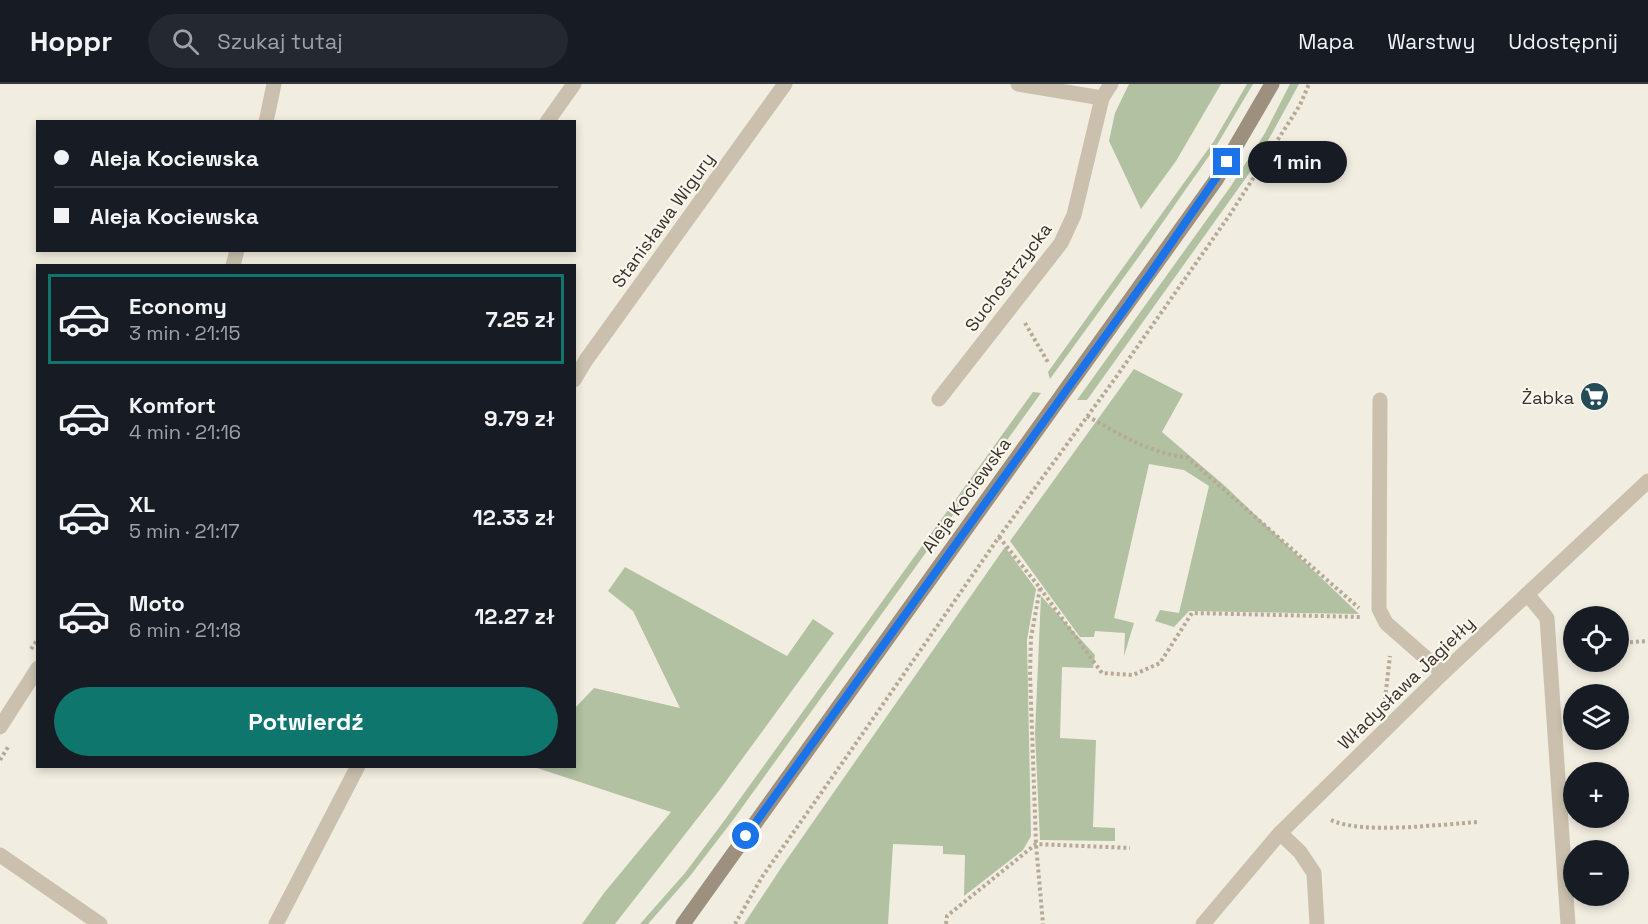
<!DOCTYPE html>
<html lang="pl">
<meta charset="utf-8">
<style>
body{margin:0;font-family:"Space Grotesk",sans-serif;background:#242831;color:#f1f3f6;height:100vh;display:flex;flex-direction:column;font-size:22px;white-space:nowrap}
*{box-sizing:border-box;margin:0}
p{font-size:20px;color:#9ea1a6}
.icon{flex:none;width:33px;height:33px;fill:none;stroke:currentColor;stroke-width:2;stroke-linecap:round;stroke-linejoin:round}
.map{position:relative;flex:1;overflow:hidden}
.panel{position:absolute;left:36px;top:180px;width:540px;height:504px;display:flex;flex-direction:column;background:#171b24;border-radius:0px;box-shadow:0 3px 9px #0003}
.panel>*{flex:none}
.guide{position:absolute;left:36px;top:36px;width:540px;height:132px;border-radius:0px;box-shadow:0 3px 9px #0003;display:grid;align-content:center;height:132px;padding:0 18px;background:#171b24}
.fabs{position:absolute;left:1563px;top:522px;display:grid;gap:12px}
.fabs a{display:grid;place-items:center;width:66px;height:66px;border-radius:50%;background:#171b24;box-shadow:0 3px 9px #0003;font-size:30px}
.end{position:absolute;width:27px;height:27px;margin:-14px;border:8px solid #1a73e8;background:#fff;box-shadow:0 0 0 3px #fff}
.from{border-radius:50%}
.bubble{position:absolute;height:42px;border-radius:21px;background:#171b24;box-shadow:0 3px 9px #0003;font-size:20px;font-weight:700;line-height:42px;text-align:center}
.guide b{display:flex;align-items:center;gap:21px;height:57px;font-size:22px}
.guide b+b{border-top:2px solid #363941}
.guide i{width:15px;height:15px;background:#f1f3f6}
ul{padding:10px 0 0;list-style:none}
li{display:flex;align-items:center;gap:18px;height:90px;margin:0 12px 9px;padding:0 6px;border:3px solid transparent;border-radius:0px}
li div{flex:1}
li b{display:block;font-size:22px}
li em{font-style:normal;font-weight:700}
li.selected{border-color:#0f766e}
li>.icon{width:54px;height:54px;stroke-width:1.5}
.action{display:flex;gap:12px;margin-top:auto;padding:12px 18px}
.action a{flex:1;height:69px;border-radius:36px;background:#0f766e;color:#fff;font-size:24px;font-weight:700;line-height:69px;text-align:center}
header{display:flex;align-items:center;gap:36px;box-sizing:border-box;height:84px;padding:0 30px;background:#171b24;border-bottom:2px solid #363941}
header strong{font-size:28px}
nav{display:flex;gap:33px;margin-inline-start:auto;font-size:21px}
.search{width:420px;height:54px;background:#242831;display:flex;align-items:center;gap:15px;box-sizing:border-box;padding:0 21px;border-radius:33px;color:#9ea1a6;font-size:22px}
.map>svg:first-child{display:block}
</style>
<header>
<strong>Hoppr</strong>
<div class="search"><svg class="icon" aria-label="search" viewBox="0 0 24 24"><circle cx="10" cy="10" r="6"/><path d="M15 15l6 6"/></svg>Szukaj tutaj</div>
<nav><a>Mapa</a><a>Warstwy</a><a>Udostępnij</a></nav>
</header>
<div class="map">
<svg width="1648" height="840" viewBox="0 0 1648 840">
<rect width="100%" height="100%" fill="#f2ede1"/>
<!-- green -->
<g fill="#b1c1a1">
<path d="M1129 0H1221L1176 77 1141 125 1109 57 1115 29Z"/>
<path d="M1247 0H1253L1218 59 1140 171 1050 295 1048 288 1214 57Z"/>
<path d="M1290 0H1299L1253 84 1087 316H1077L1231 102 1265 49Z"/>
<path d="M1134 285 1183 310 1162 348 1225 402 1359 530 1189 527 1174 543 1155 537 1160 526 1179 529 1209 402 1184 386 1149 380 1114 534 1134 539 1124 572 1125 549 1095 547 1094 553H1080L1010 457Z"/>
<path d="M1033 308 1041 309 733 736 690 792 648 840H640L685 789 724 737Z"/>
<path d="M1005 463 1036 505 1027 556 1031 752 1023 766 964 812 965 771 943 770V762L893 760 888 840H744L783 781Z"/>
<path d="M625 483 787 572 813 535 834 549 718 708 615 840H582L604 809 671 728 534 683 574 682 575 624 594 604 680 624 633 527 608 507Z"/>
<path d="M1041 512 1095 571 1093 584 1062 583 1060 654 1096 656 1093 743 1115 744V757L1040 756 1035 649Z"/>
</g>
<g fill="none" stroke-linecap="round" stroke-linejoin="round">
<!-- path -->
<g stroke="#b6aa97" stroke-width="4" stroke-dasharray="3 3" stroke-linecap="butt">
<path d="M1025 239 1049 280"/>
<path d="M1087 332C1123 352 1147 368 1188 374L1359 524"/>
<path d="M999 453 1040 504 1031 554 1030 590 1036 760 1043 840"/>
<path d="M1040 504 1102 589 1133 591 1160 579 1192 529 1362 533"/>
<path d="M1618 559 1648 557"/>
<path d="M31 565 38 555"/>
<path d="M1385 615 1390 572"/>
<path d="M0 676 8 663"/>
<path d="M1331 736C1362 751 1442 740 1478 738"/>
<path d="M735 840 762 793 845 675 999 453 1114 296 1229 132 1300 21 1309 0"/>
<path d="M946 840 947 832 1036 760 1130 764"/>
</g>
<!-- lane -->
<path stroke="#cac0ad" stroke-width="15" d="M1380 316 1379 525 1386 539 1443 589"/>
<!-- street -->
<g stroke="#cac0ad" stroke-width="15">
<path d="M1018 0 1102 14"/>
<path d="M266 38 274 0"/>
<path d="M547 38 574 0"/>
<path d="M233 182 237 166"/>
<path d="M574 296 586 276 785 0"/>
<path d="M939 315 1061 159 1074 131 1102 14 1111 0"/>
<path d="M1527 510 1547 534 1568 840"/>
<path d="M0 643 38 584"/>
<path d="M1280 749 1300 768 1314 789 1317 840"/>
<path d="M0 771 100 840"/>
<path d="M276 840 358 682"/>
<path d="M1203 840 1280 749 1443 589 1648 397"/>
</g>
<!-- secondary -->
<path stroke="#9e907f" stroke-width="15" d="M683 840 1216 96 1272 0"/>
</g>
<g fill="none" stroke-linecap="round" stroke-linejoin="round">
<!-- route -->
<path stroke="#1a73e8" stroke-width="8" d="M746 752 1152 187 1227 78"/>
</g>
<!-- icons -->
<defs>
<symbol id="supermarket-disc" viewBox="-11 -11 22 22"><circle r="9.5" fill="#234b58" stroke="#faf6ee"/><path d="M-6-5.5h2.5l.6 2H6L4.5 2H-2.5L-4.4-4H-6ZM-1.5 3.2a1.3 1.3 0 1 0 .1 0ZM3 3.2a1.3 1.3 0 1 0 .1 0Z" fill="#fff"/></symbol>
</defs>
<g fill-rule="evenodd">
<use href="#supermarket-disc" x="1578" y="296" width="33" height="33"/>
</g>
<g text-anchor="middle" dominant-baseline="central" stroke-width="4.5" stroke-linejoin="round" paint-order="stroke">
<!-- street labels -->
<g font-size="18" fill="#39322b" stroke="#faf6ee">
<text transform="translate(663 136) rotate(-54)">Stanisława Wigury</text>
<text transform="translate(1008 193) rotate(-53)">Suchostrzycka</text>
<text transform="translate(966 411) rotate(-54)">Aleja Kociewska</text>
<text transform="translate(1406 599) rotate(-44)">Władysława Jagiełły</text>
</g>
<!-- poi labels -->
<g font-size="18" fill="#39322b" stroke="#faf6ee" text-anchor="end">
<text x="1574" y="313">Żabka</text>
</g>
</g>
</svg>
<div class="fabs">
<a><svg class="icon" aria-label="locate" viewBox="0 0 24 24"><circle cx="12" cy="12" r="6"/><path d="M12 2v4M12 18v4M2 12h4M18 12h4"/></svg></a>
<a><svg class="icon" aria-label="layers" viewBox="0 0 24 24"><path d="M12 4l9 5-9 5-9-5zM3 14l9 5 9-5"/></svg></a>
<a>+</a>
<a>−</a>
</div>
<i class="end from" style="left:746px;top:752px"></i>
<i class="end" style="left:1227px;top:78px"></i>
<div class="bubble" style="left:1248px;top:57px;width:99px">1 min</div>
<div class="guide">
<b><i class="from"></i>Aleja Kociewska</b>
<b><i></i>Aleja Kociewska</b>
</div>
<section class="panel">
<ul>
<li class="selected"><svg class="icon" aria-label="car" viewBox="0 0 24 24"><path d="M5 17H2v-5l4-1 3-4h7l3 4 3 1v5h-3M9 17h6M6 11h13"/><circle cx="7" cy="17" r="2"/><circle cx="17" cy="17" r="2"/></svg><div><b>Economy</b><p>3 min · 21:15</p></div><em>7.25 zł</em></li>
<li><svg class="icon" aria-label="car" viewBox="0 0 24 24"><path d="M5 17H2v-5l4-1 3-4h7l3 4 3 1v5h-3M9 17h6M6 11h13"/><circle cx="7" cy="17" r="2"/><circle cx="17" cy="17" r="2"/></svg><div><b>Komfort</b><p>4 min · 21:16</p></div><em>9.79 zł</em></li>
<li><svg class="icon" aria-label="car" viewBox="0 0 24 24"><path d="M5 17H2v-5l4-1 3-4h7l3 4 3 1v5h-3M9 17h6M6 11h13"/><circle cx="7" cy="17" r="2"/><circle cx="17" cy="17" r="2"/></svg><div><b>XL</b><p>5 min · 21:17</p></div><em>12.33 zł</em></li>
<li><svg class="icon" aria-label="car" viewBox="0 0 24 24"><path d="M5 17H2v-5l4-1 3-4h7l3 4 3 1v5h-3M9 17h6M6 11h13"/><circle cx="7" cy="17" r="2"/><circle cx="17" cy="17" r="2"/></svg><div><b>Moto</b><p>6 min · 21:18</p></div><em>12.27 zł</em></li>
</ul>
<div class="action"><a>Potwierdź</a></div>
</section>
</div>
